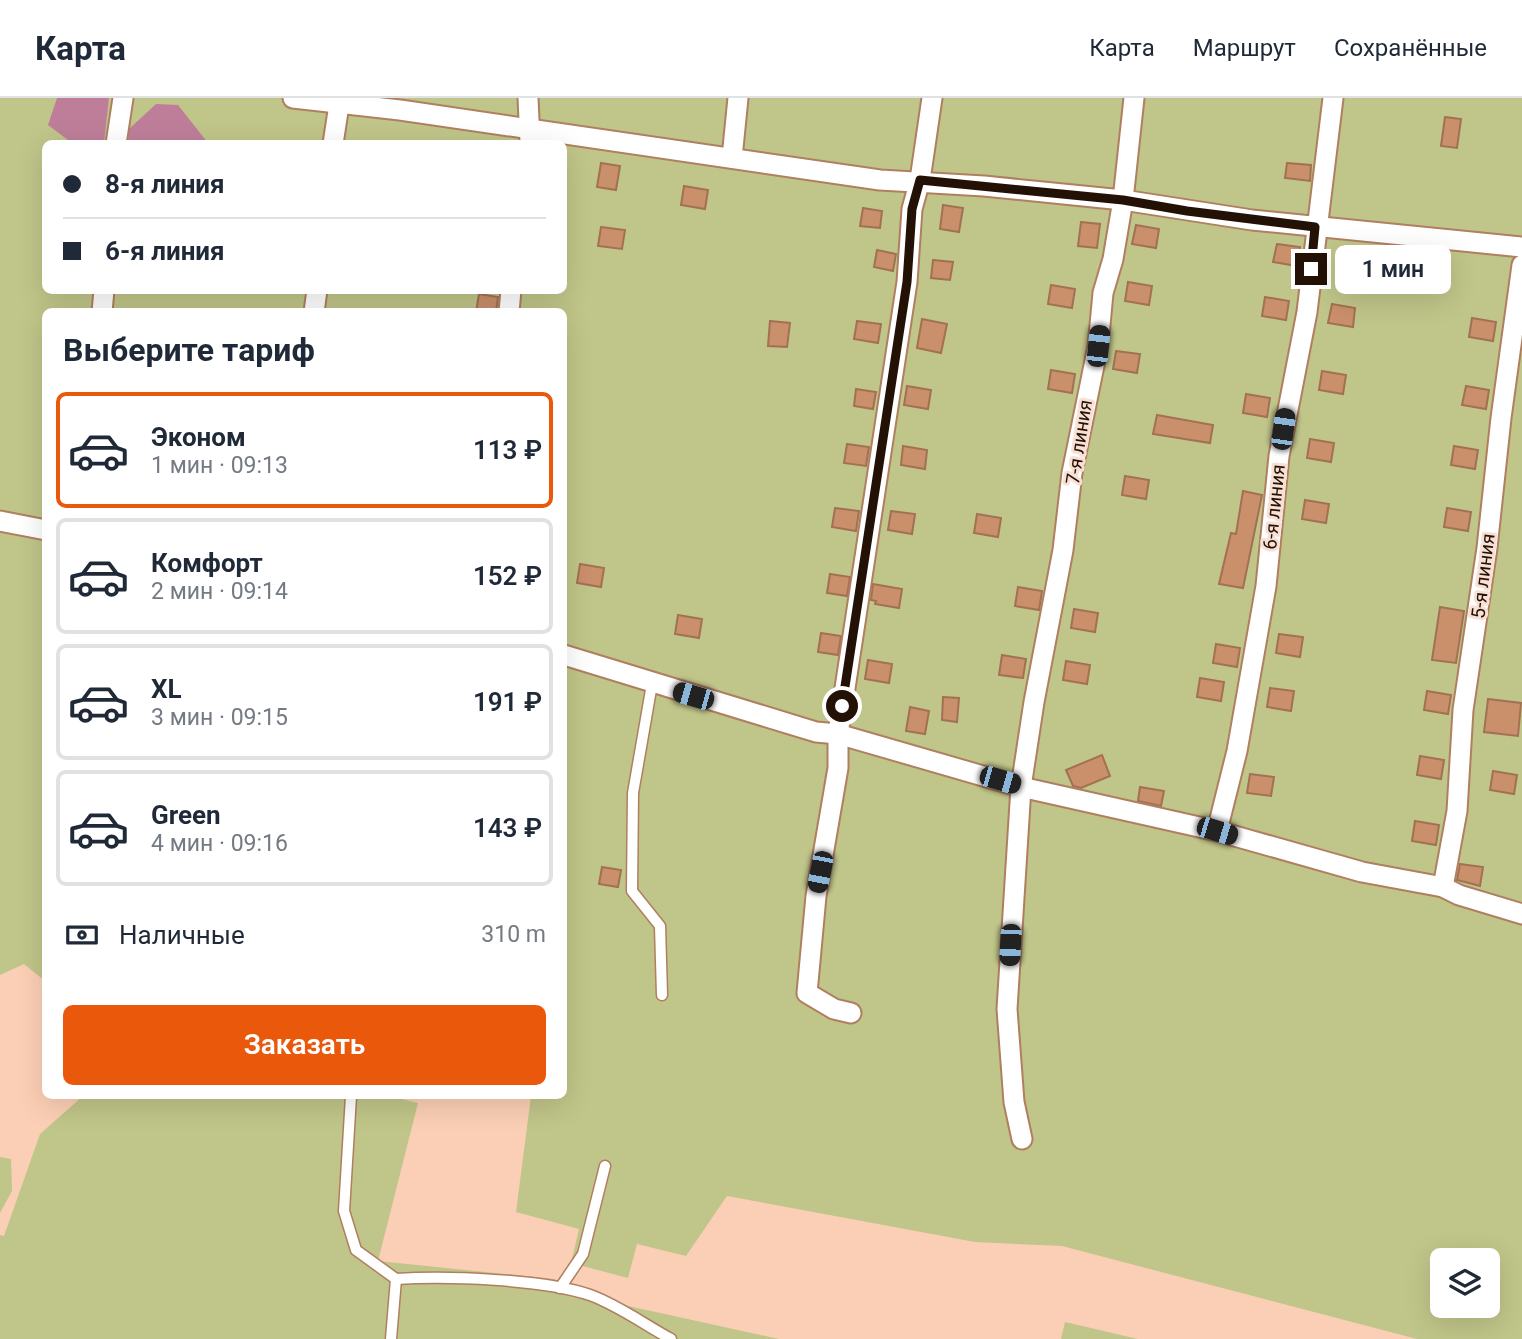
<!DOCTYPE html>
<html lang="ru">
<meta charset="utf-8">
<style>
body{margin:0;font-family:Roboto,sans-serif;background:#f2f2f3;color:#1f2937;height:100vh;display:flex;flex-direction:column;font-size:26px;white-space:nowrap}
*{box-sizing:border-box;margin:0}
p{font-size:23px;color:#747a83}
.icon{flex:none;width:38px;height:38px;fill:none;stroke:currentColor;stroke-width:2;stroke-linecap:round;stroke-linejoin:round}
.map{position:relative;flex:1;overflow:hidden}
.sheet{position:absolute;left:42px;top:210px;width:525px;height:791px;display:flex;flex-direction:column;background:#fff;border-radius:10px;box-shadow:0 7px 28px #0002}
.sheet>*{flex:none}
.hud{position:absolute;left:42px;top:42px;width:525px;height:154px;border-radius:10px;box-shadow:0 7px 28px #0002;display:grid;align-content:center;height:154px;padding:0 21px;background:#fff}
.controls{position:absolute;left:1430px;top:1150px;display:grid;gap:14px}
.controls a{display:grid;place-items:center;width:70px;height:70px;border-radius:10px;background:#fff;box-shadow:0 7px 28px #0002;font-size:35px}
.end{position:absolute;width:32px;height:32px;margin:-16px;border:9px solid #241106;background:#fff;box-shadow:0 0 0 4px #fff}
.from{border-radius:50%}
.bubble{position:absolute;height:49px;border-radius:10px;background:#fff;box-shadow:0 7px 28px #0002;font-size:23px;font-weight:600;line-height:49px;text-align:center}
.car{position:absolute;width:21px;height:42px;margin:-21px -10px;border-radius:9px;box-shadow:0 0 5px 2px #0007;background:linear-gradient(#222 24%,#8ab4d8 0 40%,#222 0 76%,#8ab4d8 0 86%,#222 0)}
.hud b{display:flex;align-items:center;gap:24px;height:66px;font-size:26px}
.hud b+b{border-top:2px solid #e0e1e3}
.hud i{width:18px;height:18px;background:#1f2937}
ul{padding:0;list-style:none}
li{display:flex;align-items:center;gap:21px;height:116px;margin:0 14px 10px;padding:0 7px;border:4px solid #e0e1e3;border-radius:10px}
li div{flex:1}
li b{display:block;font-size:26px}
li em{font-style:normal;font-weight:600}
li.current{border-color:#ea580c}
li>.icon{width:63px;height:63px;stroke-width:1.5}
h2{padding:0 21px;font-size:32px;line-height:84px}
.pay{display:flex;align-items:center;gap:18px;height:77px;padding:0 21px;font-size:26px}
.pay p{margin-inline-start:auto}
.action{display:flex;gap:14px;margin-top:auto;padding:14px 21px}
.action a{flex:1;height:80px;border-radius:10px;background:#ea580c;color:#fff;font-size:28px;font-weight:600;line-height:80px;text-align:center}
header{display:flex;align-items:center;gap:42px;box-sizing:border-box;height:98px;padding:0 35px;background:#fff;border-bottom:2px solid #e0e1e3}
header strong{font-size:33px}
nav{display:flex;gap:38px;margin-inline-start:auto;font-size:24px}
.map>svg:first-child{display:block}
</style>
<header>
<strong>Карта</strong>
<nav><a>Карта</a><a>Маршрут</a><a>Сохранённые</a></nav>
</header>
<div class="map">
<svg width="1522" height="1241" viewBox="0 0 1522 1241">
<rect width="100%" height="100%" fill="#fbcfb5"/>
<!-- green -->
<g fill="#c0c589" fill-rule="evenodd">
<path d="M0 0H1522V1241H1417L1062 1148 975 1144 727 1098 686 1158 637 1146 628 1180 571 1165 579 1131 516 1114 531 998H564V214H46L45 883 24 866 0 877ZM46 46H564V192H46ZM1442 1162H1488V1208H1442Z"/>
<path d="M83 998H389L418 1005 378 1163 554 1181 610 1204 779 1241H0V1137L4 1138 40 1036Z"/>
<path d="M0 1059 11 1061 12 1093 0 1115Z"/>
<path d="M1065 1224 1138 1241H1061Z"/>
</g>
<!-- water -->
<g fill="#be7e99">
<path d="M57 0H109L104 45H72L48 27Z"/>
<path d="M156 6 178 7 208 45H128L129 31Z"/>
</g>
<!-- building -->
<g fill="#ca8f6b" stroke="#a27153" stroke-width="2">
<path d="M1445 19 1461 21 1457 50 1441 48Z"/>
<path d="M601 65 620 68 616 92 597 89Z"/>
<path d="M1287 65 1311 67 1310 83 1285 80Z"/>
<path d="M684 88 708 92 705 111 681 107Z"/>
<path d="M943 107 963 110 959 134 940 131Z"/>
<path d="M863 110 882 113 880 130 860 128Z"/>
<path d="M1081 124 1100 126 1097 150 1078 148Z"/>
<path d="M1136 127 1159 131 1156 150 1132 146Z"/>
<path d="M601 129 625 132 622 151 598 148Z"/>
<path d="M1277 146 1300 149 1297 168 1273 164Z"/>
<path d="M1343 148 1362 150 1360 169 1341 167Z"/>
<path d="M877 152 896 156 893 173 874 169Z"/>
<path d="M933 162 953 164 950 182 931 180Z"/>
<path d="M1128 184 1152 188 1149 207 1125 203Z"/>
<path d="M1051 187 1075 191 1072 210 1048 206Z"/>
<path d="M479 196 498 199 496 214H476Z"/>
<path d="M1265 199 1289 203 1286 222 1262 218Z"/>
<path d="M1332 206 1355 210 1353 229 1328 225Z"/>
<path d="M1472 220 1496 224 1493 243 1469 239Z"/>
<path d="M922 221 947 226 941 255 917 250Z"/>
<path d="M770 223 790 225 787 249 768 248Z"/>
<path d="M857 223 881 226 878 245 854 241Z"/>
<path d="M1116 253 1140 256 1137 275 1113 271Z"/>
<path d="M1051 272 1075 276 1072 295 1048 291Z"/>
<path d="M1322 273 1346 277 1343 296 1319 292Z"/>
<path d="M907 288 931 292 928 311 904 307Z"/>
<path d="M1466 288 1489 292 1486 311 1462 307Z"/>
<path d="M856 291 876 294 873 311 854 308Z"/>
<path d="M1246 296 1270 300 1267 319 1243 315Z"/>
<path d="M1157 317 1213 327 1210 345 1153 336Z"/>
<path d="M1310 341 1334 345 1331 364 1307 360Z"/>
<path d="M847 346 869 349 866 368 844 365Z"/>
<path d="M903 348 927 352 925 371 901 367Z"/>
<path d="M1454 348 1478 352 1475 371 1451 367Z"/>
<path d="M1125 378 1149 382 1146 401 1122 397Z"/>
<path d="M1243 393 1262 397 1243 490 1219 486 1231 435 1236 436Z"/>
<path d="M1305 402 1329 406 1326 425 1302 421Z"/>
<path d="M835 410 859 413 856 433 832 429Z"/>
<path d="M1447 410 1471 414 1468 433 1444 429Z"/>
<path d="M891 413 915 416 912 436 888 432Z"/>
<path d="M977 416 1001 420 998 439 974 435Z"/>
<path d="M580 466 604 470 601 489 577 485Z"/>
<path d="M830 476 850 479 847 498 827 495Z"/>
<path d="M873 486 902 491 899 510 875 506 876 503 871 502Z"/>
<path d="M1018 489 1042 493 1039 512 1015 508Z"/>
<path d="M1440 509 1464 513 1456 565 1432 562Z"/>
<path d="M1074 511 1098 515 1095 534 1071 530Z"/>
<path d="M678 517 702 521 699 540 675 536Z"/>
<path d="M821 535 841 538 838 557 818 554Z"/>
<path d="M1279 536 1303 539 1300 559 1276 555Z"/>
<path d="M1216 546 1240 550 1237 569 1213 565Z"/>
<path d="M1002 557 1026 561 1023 580 999 577Z"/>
<path d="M868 562 892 566 889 585 865 581Z"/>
<path d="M1066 563 1090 567 1087 586 1063 582Z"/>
<path d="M1200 580 1224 584 1221 603 1197 599Z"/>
<path d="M1270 590 1294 593 1291 613 1267 609Z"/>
<path d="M1427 593 1451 597 1448 616 1424 612Z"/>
<path d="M943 599 959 600 957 624 942 622Z"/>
<path d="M1488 601 1521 605 1518 638 1484 634Z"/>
<path d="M910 609 929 613 925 636 906 633Z"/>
<path d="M1102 657 1110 678 1081 690 1073 688 1066 672Z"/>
<path d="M1420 658 1444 662 1441 681 1417 677Z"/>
<path d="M1493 673 1517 677 1514 696 1490 692Z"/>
<path d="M1250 676 1274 679 1271 698 1247 695Z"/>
<path d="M1140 689 1164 693 1161 708 1138 703Z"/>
<path d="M1415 723 1439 727 1436 747 1412 743Z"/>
<path d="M1460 766 1483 769 1480 788 1457 782Z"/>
<path d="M602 769 621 772 618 789 599 786Z"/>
</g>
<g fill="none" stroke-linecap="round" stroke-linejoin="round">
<defs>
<g id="lane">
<path d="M652 586 633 695 632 793 660 828 662 897"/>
<path d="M351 998 344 1113 356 1152 396 1181 391 1241"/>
<path d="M396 1181C447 1178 543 1181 590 1197 618 1207 645 1227 671 1241"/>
<path d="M560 1190 583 1156 605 1068"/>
</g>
<g id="street">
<path d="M293 0 400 12 880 82 984 88 1123 102 1252 122 1522 149"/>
<path d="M528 0 530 44"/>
<path d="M116 46 123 0"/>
<path d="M333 46 340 0"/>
<path d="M732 60 738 0"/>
<path d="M102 214 104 192"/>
<path d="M314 214 317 192"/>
<path d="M509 214 511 192"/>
<path d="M0 423 46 432"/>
<path d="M564 557 816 634 838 636 1021 689 1217 733 1362 774 1443 789 1459 797 1522 816"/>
<path d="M1217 733 1237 653 1266 488 1279 358 1307 214 1333 0"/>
<path d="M1443 789 1457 713 1463 612 1487 450 1501 320 1522 167"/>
<path d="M851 915 834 911 807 895 816 798 838 670V636L907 184 912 111 920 82 932 0"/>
<path d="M1022 1041 1014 1004 1007 911 1021 689 1034 604 1063 452 1072 375 1098 248 1103 195 1113 161 1123 102 1134 0"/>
</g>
</defs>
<!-- lane casing -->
<use href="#lane" stroke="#b07f60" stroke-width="13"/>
<!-- street casing -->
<use href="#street" stroke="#b07f60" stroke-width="23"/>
<!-- lane -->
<use href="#lane" stroke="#fff" stroke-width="10"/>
<!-- street -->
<use href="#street" stroke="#fff" stroke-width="19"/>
</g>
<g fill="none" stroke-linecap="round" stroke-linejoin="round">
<!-- route -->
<path stroke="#241106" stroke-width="9" d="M842 608 907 184 912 111 920 82 1123 102 1187 113 1315 129 1311 171"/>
</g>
<g text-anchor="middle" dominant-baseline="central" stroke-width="6" stroke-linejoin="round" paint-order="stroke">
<!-- street labels -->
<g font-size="19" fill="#241106" stroke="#f8e1d4">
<text transform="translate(1079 344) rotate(-81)">7-я линия</text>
<text transform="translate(1274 409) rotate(-84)">6-я линия</text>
<text transform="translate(1483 478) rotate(-83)">5-я линия</text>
</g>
</g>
</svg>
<div class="controls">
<a><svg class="icon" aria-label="layers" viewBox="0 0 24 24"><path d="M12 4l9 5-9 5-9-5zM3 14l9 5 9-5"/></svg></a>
</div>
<i class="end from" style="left:842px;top:608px"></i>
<i class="end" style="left:1311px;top:171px"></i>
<div class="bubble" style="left:1335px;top:147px;width:116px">1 мин</div>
<i class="car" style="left:1098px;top:248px;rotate:6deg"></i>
<i class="car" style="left:1283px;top:331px;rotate:8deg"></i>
<i class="car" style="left:693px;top:598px;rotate:286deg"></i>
<i class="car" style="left:1000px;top:682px;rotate:106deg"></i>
<i class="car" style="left:1217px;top:733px;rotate:107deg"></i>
<i class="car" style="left:820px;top:774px;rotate:191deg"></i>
<i class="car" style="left:1010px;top:847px;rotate:183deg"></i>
<div class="hud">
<b><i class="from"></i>8-я линия</b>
<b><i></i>6-я линия</b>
</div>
<section class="sheet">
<h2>Выберите тариф</h2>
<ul>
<li class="current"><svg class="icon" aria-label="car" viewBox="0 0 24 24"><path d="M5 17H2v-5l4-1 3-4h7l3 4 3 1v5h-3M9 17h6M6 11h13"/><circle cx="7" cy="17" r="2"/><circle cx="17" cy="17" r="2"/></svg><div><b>Эконом</b><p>1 мин · 09:13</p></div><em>113 ₽</em></li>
<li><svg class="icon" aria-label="car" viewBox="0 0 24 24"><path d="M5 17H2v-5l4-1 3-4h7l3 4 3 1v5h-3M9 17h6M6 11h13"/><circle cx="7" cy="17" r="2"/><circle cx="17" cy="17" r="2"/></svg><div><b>Комфорт</b><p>2 мин · 09:14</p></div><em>152 ₽</em></li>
<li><svg class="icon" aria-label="car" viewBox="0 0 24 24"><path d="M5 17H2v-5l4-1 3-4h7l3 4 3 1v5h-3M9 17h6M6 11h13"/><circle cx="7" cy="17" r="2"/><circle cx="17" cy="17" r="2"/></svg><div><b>XL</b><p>3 мин · 09:15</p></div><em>191 ₽</em></li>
<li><svg class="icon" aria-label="car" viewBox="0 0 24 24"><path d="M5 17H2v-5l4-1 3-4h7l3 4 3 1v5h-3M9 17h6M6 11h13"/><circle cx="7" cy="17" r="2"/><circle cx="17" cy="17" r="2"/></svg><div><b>Green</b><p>4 мин · 09:16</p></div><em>143 ₽</em></li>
</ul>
<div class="pay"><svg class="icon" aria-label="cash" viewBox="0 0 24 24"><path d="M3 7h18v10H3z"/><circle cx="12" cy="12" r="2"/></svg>Наличные<p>310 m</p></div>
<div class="action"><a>Заказать</a></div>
</section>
</div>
